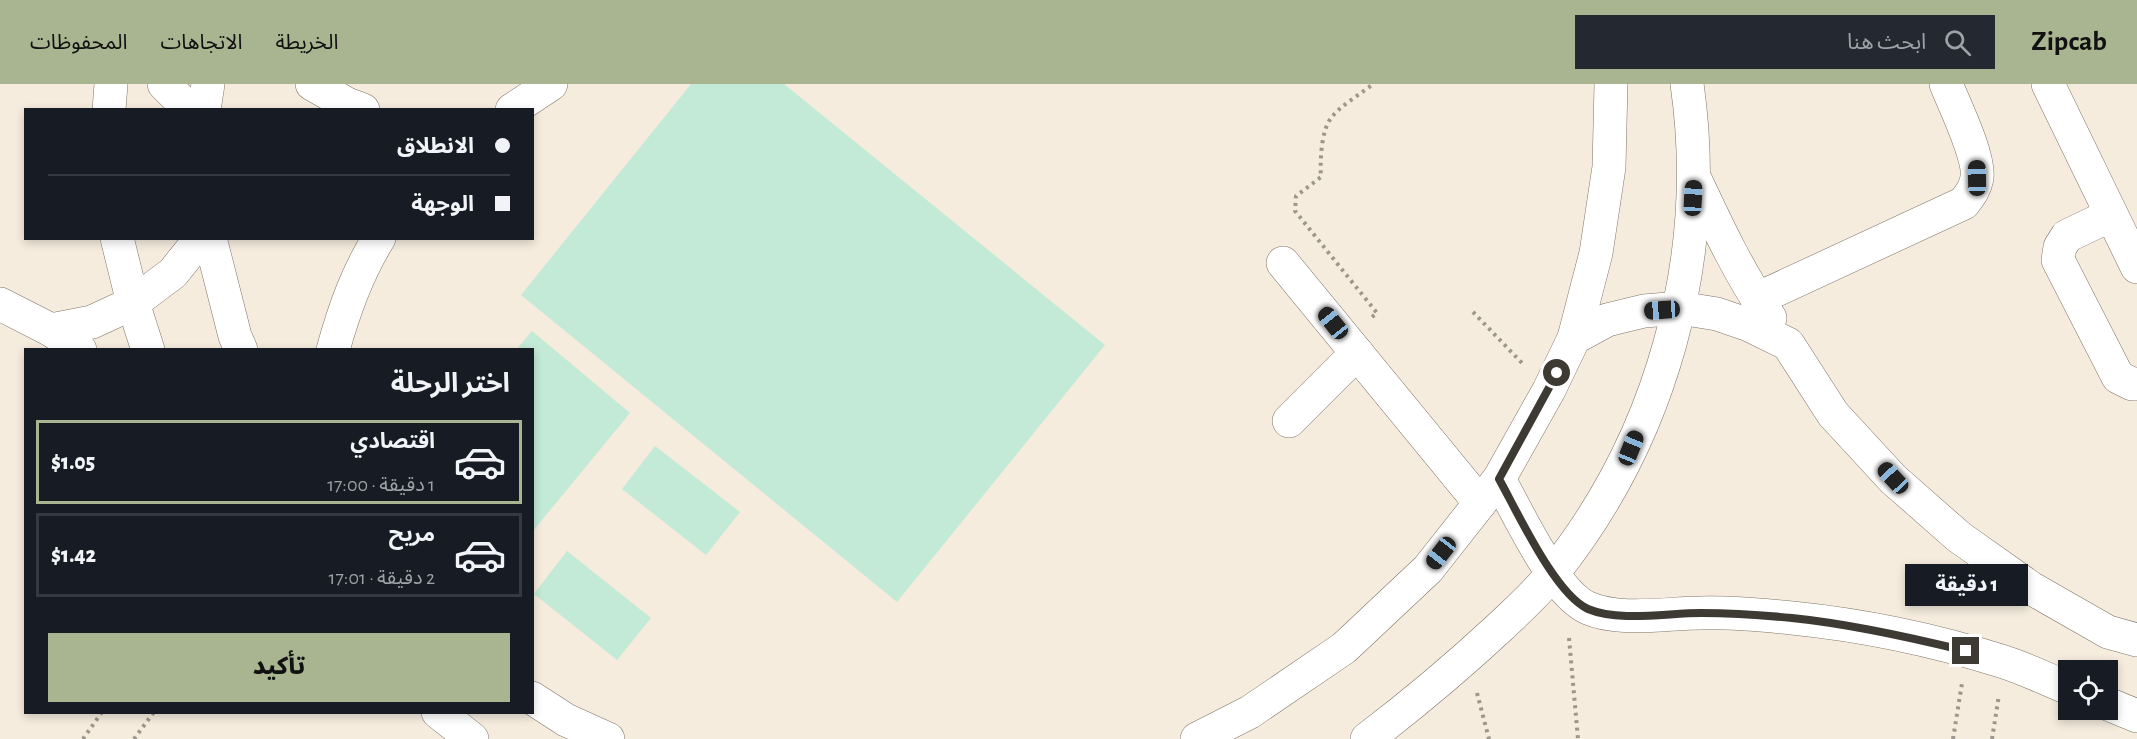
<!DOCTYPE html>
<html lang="ar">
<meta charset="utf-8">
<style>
body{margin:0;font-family:"Alegreya Sans","Noto Sans Arabic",sans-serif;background:#242831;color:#f1f3f6;direction:rtl;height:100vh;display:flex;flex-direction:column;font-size:22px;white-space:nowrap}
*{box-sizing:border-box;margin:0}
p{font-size:20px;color:#9ea1a6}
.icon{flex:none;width:33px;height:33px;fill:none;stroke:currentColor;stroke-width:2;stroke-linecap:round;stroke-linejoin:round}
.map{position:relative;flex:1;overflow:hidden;direction:ltr}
.side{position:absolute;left:24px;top:264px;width:510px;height:366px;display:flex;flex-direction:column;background:#171b24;border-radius:0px;box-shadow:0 3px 9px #0003;direction:rtl}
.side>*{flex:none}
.hud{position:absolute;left:24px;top:24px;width:510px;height:132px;border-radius:0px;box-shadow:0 3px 9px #0003;direction:rtl;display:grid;align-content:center;height:132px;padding:0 24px;background:#171b24}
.tools{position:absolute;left:2058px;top:576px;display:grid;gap:12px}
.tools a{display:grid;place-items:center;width:60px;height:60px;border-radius:0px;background:#171b24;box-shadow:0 3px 9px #0003;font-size:30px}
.end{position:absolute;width:27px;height:27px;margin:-14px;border:8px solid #3d3933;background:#fff;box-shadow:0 0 0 3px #fff}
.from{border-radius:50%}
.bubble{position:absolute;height:42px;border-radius:0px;background:#171b24;box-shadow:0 3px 9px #0003;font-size:20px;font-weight:800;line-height:42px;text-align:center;direction:rtl}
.car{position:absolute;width:18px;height:36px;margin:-18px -9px;border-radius:8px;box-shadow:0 0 4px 2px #0007;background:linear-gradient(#222 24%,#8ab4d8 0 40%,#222 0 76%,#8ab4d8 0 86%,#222 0)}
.hud b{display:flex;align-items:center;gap:21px;height:57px;font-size:22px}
.hud b+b{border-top:2px solid #363941}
.hud i{width:15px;height:15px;background:#f1f3f6}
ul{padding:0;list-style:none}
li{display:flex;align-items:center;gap:18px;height:84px;margin:0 12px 9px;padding:0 12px;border:3px solid #363941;border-radius:0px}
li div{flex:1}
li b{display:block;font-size:22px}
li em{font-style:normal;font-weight:800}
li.active{border-color:#a9b491}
li>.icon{width:54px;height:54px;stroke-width:1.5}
h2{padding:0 24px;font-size:27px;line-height:72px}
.action{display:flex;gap:12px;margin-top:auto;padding:12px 24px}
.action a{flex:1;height:69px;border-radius:0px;background:#a9b491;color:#111;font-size:24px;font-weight:800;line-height:69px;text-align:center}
header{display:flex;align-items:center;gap:36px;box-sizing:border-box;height:84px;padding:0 30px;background:#a9b491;color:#111}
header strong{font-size:28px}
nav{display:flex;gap:33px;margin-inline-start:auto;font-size:21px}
.search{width:420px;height:54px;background:#242831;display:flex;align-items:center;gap:15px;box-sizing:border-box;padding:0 21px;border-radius:0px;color:#9ea1a6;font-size:22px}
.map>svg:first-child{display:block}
</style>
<header>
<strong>Zipcab</strong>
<div class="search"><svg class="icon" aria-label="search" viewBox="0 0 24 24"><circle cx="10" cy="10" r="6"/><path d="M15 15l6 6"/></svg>ابحث هنا</div>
<nav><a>الخريطة</a><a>الاتجاهات</a><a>المحفوظات</a></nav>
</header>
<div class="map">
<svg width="2137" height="655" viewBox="0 0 2137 655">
<rect width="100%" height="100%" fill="#f5ecde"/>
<!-- green -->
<g fill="#c3ead6">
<path d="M691 0H784L1105 261 897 518 521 211Z"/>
<path d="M532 247 630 329 533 447 532 266 517 265Z"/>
<path d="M655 362 740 428 706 471 622 405Z"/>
<path d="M567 467 651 534 617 576 534 510Z"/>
</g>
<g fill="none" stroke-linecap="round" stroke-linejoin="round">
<defs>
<g id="minor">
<path d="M164 0 190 26"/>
<path d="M312 0 347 20 363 26"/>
<path d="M2048 0 2137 183"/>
<path d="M109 26 111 0"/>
<path d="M204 26 208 0"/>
<path d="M512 26 551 0"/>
<path d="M1696 97C1718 144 1740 191 1770 234"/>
<path d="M2111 131 2067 152 2060 163 2058 176 2118 293 2132 300H2137"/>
<path d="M117 154 133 219 148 266"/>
<path d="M210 154 235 252 241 266"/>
<path d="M1283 179 1480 419"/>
<path d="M1757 215 1964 119C1970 111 1975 105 1977 94 1980 73 1955 22 1946 0"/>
<path d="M0 220 51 246 80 266"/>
<path d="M51 246 92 238 133 219 173 189 201 154"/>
<path d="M1574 254 1607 236 1644 227 1680 224 1717 230 1749 241 1788 260 1833 330 1893 395 1959 453 2031 504 2108 548 2137 556"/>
<path d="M333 266C344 226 357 189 379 154"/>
<path d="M1289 337 1357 269"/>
<path d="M1499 395C1518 429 1555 510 1588 524 1620 538 1667 529 1701 529 1731 528 1762 531 1792 534 1862 541 1934 556 2001 577 2024 584 2046 595 2068 604"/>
<path d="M532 614 566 636 608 655"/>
<path d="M2108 620 2137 632"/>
<path d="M438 628 472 655"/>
<path d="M1197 655 1250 628 1344 564 1428 485 1499 395 1549 306 1574 254 1596 169 1609 83 1611 0"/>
<path d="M1367 655C1413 620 1457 583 1499 544 1517 527 1537 509 1553 489 1662 353 1712 173 1687 0"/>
</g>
</defs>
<!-- minor casing -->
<use href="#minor" stroke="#7e7568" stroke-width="34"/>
<!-- path -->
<g stroke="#9d968c" stroke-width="4" stroke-dasharray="3 4.5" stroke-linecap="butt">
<path d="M1473 228 1522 279"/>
<path d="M1372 233 1377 229 1295 127 1296 112 1321 93C1320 77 1321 45 1332 33 1341 21 1361 10 1373 0"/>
<path d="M1569 554 1578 655"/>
<path d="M1477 609 1489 655"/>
<path d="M83 655 102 628"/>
<path d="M134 655 154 628"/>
<path d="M1953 655 1962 599"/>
<path d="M1992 655 1999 611"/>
</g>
<!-- minor -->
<use href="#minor" stroke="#fff" stroke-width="33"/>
</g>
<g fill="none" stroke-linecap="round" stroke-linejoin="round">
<!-- route -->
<path stroke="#3d3933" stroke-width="8" d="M1557 289 1499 395C1518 429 1555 510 1588 525 1619 538 1667 529 1701 529 1731 529 1762 531 1792 534 1851 540 1909 553 1966 567"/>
</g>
</svg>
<div class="tools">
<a><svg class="icon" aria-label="locate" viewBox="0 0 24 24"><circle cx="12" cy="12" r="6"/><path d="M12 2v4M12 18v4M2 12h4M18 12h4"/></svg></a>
</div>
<i class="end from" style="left:1557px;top:289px"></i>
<i class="end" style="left:1966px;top:567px"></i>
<div class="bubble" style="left:1905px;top:480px;width:123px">1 دقيقة</div>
<i class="car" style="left:1977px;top:94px;rotate:359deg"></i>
<i class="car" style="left:1693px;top:114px;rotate:3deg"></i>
<i class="car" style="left:1662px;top:226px;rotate:266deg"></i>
<i class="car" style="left:1333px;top:239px;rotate:321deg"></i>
<i class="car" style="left:1631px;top:364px;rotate:22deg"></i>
<i class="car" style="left:1893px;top:394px;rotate:317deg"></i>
<i class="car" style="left:1441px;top:469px;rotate:218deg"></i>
<div class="hud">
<b><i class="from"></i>الانطلاق</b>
<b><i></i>الوجهة</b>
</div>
<section class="side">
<h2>اختر الرحلة</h2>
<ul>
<li class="active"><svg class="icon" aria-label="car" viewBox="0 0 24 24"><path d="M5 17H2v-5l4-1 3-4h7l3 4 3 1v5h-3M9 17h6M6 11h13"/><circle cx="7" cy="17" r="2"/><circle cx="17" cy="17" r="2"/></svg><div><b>اقتصادي</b><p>1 دقيقة · 17:00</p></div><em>$1.05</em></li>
<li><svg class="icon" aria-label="car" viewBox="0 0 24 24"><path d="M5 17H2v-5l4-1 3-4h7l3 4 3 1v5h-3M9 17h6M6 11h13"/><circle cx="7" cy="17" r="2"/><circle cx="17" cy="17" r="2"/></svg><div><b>مريح</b><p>2 دقيقة · 17:01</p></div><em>$1.42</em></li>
</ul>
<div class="action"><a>تأكيد</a></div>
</section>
</div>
